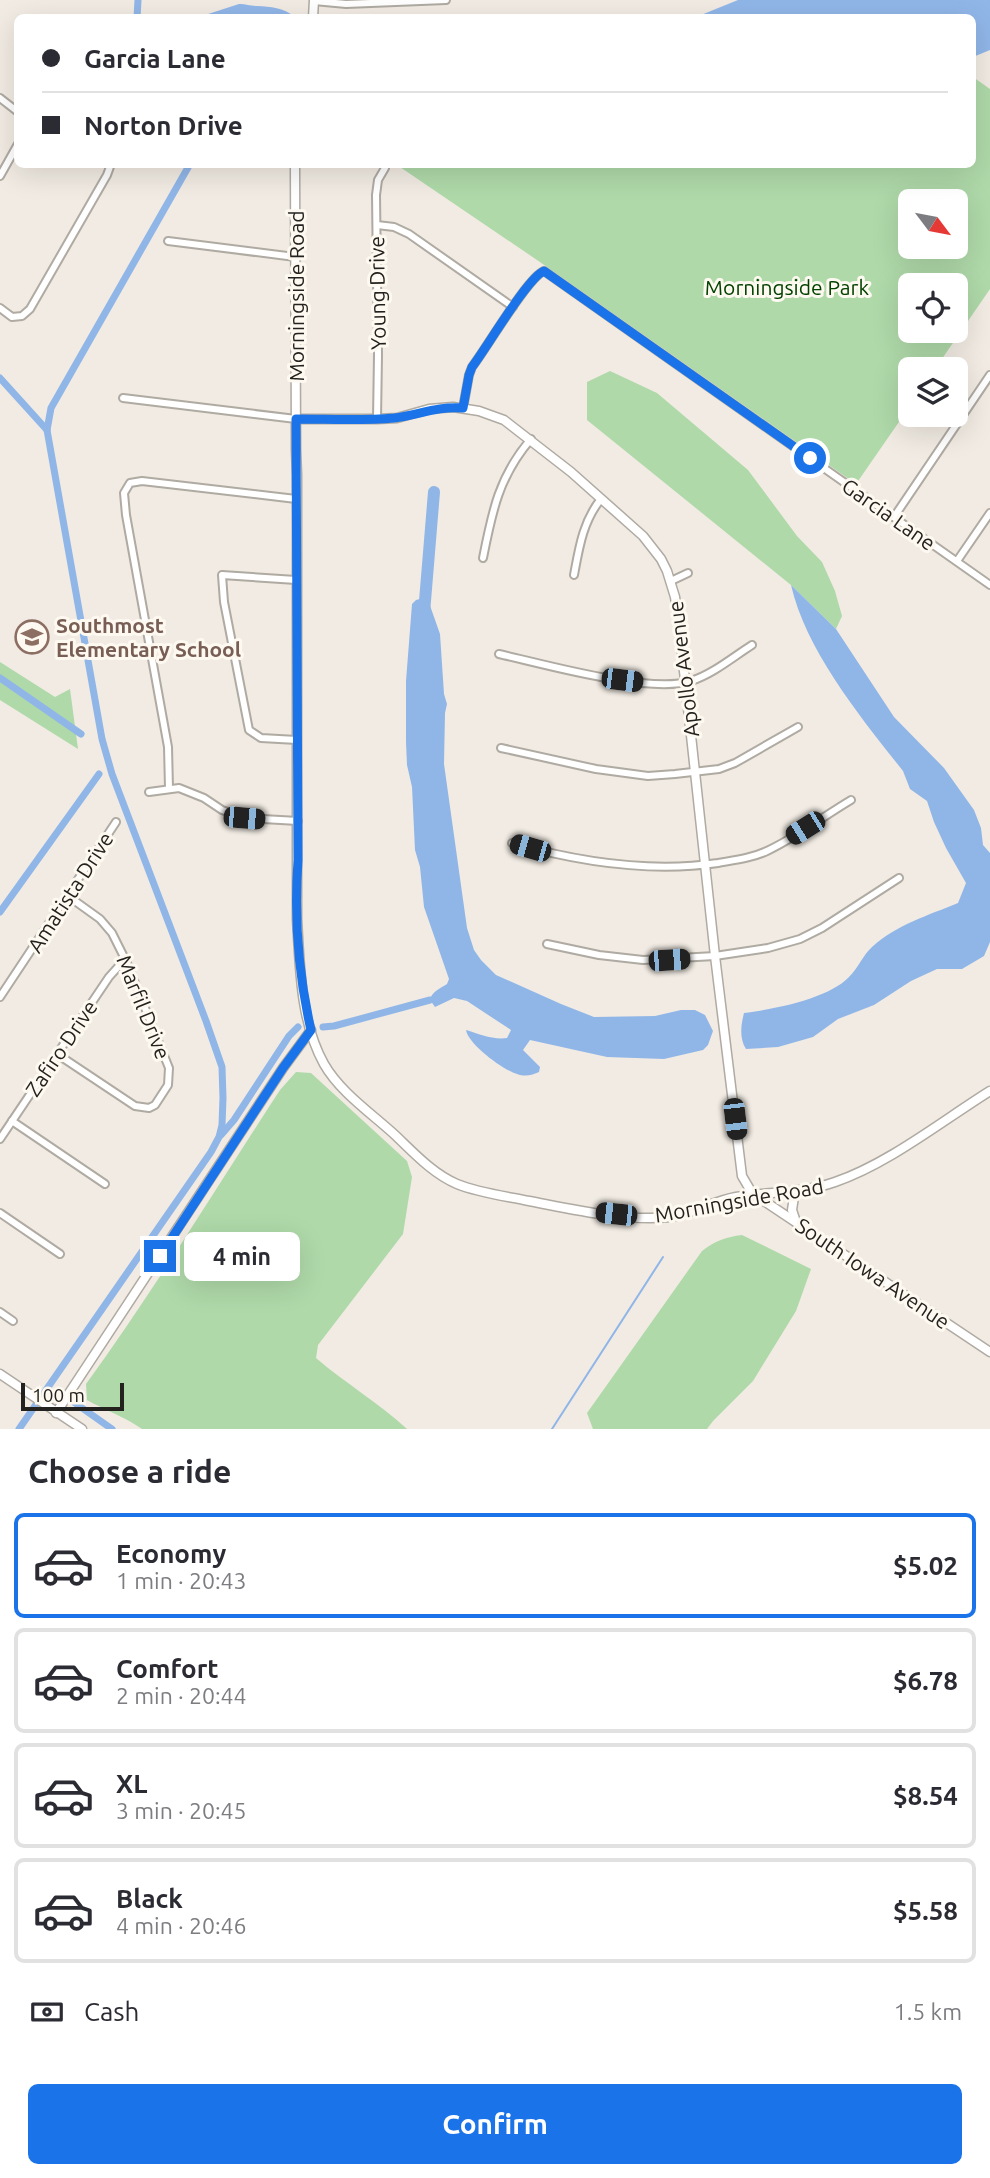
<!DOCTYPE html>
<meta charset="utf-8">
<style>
body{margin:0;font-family:Ubuntu,sans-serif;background:#f2f2f3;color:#2b2b33;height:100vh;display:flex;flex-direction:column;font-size:26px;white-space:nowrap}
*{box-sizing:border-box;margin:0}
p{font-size:23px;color:#7c7c81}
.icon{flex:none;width:38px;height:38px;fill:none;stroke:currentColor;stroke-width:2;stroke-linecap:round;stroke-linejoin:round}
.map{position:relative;height:1429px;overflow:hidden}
.drawer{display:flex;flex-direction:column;background:#fff;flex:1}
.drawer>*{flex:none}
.top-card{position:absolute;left:14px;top:14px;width:962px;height:154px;border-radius:10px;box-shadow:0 7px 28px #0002;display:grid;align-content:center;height:154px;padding:0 28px;background:#fff}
.needle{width:46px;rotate:122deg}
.buttons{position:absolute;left:898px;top:189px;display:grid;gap:14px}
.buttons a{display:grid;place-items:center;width:70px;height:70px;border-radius:10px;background:#fff;box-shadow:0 7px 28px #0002;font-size:35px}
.scale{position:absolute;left:21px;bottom:18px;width:103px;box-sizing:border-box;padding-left:7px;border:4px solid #24221e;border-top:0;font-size:19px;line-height:24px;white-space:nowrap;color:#24221e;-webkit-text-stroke:5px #fef9f0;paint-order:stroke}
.end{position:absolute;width:32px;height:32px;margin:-16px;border:9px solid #1a73e8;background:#fff;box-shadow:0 0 0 4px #fff}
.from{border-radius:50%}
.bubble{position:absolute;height:49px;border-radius:10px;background:#fff;box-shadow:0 7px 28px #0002;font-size:23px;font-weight:600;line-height:49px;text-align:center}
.car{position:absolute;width:21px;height:42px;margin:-21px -10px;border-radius:9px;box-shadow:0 0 5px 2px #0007;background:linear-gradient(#222 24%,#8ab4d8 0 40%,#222 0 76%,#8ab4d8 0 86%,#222 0)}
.top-card b{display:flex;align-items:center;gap:24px;height:66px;font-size:26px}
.top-card b+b{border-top:2px solid #e1e1e2}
.top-card i{width:18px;height:18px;background:#2b2b33}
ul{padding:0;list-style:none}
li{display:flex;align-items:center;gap:21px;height:105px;margin:0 14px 10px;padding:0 14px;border:4px solid #e1e1e2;border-radius:10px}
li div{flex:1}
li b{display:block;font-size:26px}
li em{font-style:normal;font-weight:600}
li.active{border-color:#1a73e8}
li>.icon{width:63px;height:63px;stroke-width:1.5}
h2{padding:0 28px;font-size:32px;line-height:84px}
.pay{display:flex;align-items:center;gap:18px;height:77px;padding:0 28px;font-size:26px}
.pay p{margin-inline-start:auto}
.button{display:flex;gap:14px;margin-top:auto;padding:14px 28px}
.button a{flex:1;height:80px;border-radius:10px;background:#1a73e8;color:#fff;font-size:28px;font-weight:600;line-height:80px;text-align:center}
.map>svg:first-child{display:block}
</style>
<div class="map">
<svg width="990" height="1429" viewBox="0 0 990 1429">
<rect width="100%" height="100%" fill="#f1ebe3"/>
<!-- green -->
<g fill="#afd9a9" fill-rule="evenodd">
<path d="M973 77 990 89V289L935 369H910V406L856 484 537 260 397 165 973 164ZM910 201H956V247H910ZM910 285H956V331H910Z"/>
<path d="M610 371 657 393 748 470 797 536 822 562 835 591 842 616 836 629 791 585 587 420V382Z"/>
<path d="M0 662 55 697 70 689 78 749 0 700Z"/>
<path d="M296 1072 311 1073 407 1161 412 1177 403 1234 318 1345 316 1358C345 1383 379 1403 407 1429H142C125 1417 105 1410 87 1400L86 1384C155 1289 216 1188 280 1090Z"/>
<path d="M742 1235 811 1269 796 1311 753 1381 713 1421 707 1429H593L587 1413 702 1251C715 1241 726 1237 742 1235Z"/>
</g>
<!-- water -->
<g fill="#90b6e8">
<path d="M738 0H990V50L973 57V18L696 17Z"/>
<path d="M239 4C246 4 250 6 257 6 271 7 283 7 295 17H181L184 15 202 16Z"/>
<path d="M791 585 836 629 894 717 944 768 974 810 981 828 983 845 990 853V942L984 956 962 969H937L911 981 874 1005 838 1019 813 1037 778 1047 746 1049C739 1038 741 1025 744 1013 774 1009 828 999 849 977 858 968 863 955 872 947 896 925 929 915 958 903L966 883 946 848 934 822 927 801 910 789 903 771C862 719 806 651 791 585Z"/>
<path d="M427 597 440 634 444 694 447 704 445 713 444 764 467 928 474 950 481 960 496 975 561 1004 594 1017 655 1016 681 1010H695L705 1015 713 1031 708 1045 703 1050 664 1059 607 1057 530 1040 523 1050 540 1067 539 1072C533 1075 525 1077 517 1074 503 1070 468 1044 466 1030 479 1034 493 1040 507 1038L511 1030 467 1001 454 998 435 1007 430 1000C431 992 441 988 447 984L449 979 424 907 420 867 415 850 412 787 407 765 406 742V681L412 604 416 600Z"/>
</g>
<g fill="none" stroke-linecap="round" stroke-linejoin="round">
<!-- stream -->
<path stroke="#90b6e8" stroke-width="2" d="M552 1429 663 1257"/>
<!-- canal -->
<g stroke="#90b6e8" stroke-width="7">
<path d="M137 18 138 0"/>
<path d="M0 378 47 430"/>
<path d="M0 678 81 734"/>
<path d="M0 912 99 774"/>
<path d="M323 1027 334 1026 430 1000"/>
<path d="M221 1135 234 1120 289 1036 298 1027"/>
<path d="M75 1403 112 1429"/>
<path d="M19 1429 211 1152 219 1137 222 1125 223 1098 222 1067 206 1021 112 774 102 739 47 430 51 408 190 164"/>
</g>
<!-- river -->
<path stroke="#90b6e8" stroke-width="12" d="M424 613 434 492"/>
<defs>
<g id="minor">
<path d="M314 1 346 4 446 0"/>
<path d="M0 98 18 112"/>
<path d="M0 176 18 144"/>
<path d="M377 225 394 227 409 234 513 307"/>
<path d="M168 241 295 257"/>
<path d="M0 308 12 317 22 316 30 309 107 175 111 164"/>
<path d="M123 398 296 419"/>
<path d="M463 408 469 375 472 367C486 349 528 277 544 271L990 585"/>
<path d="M377 419 378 355 376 195 378 180 385 168"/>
<path d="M894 517 990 375"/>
<path d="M483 558C492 512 499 476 531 439"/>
<path d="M957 561 990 513"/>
<path d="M574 575C579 548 583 521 601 499"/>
<path d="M296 580 222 575 224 602 249 730 261 738 297 740"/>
<path d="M671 581 688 573"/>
<path d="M499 654C544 664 649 694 691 681 713 674 733 657 752 645"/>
<path d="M501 748 596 769 648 776 675 774 719 769 735 763 798 727"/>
<path d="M169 788 168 747 126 515 124 493 130 483 142 481 296 499"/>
<path d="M149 792 179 788 204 798 222 810 244 818 298 821"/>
<path d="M512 843C579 862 649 873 718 863 735 860 753 858 769 850 798 836 824 816 851 800"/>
<path d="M547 944 599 955 643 960 715 956 768 948 800 939 822 928 899 878"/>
<path d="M0 997 116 822"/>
<path d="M57 1054 135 1106 149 1108 155 1105 168 1085 169 1068 127 963 112 933 100 919 68 896"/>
<path d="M12 1121 105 1184"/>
<path d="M0 1139 109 977 118 967 127 963"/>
<path d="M0 1213 60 1254"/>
<path d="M0 1312 13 1321"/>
</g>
<g id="tertiary">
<path d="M313 18 314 0"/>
<path d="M295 164 296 450 297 475V919C300 967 300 1021 324 1064 340 1092 371 1113 395 1135 413 1152 433 1174 457 1184 479 1193 505 1196 529 1201 571 1209 627 1222 670 1217 693 1214 713 1201 736 1197 769 1192 804 1193 835 1182 888 1164 942 1121 990 1091"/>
<path d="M296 419H377L397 418 429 409 453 407 479 411 504 420 571 472 643 536 661 559 667 571 675 597 679 625 715 956 742 1176 752 1193 990 1352"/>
<path d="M795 1190 792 1210 796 1222"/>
<path d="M0 1374 82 1429"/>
<path d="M56 1413 283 1068 311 1030"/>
</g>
</defs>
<!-- minor casing -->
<use href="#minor" stroke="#afaaa2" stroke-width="10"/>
<!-- tertiary casing -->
<use href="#tertiary" stroke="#afaaa2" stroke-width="11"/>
<!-- minor -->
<use href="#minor" stroke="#fff" stroke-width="6"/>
<!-- tertiary -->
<use href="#tertiary" stroke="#fff" stroke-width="8"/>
</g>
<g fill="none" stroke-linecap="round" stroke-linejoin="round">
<!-- route -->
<path stroke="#1a73e8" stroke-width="9" d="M160 1256 283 1068 311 1030C298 973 294 917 298 860L296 419C329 419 361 421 394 418 419 415 436 406 463 408L469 375 472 367C486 349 528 277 544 271L810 458"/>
</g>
<!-- icons -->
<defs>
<symbol id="school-ring" viewBox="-11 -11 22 22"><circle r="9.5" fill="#fef9f0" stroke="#8d6e63" stroke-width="1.5"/><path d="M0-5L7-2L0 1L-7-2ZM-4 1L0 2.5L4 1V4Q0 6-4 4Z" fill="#8d6e63"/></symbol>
</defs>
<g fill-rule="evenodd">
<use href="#school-ring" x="13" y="618" width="38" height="38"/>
</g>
<g text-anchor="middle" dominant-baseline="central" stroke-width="6" stroke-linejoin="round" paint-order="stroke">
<!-- park labels -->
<g font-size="21" fill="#024200" stroke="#fef9f0">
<text x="787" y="287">Morningside Park</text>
</g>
<!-- street labels -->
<g font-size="21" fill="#24221e" stroke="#fef9f0">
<text transform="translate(377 293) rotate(-91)">Young Drive</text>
<text transform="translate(296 296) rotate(-90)">Morningside Road</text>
<text transform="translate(889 514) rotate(35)">Garcia Lane</text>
<text transform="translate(683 669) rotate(-97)">Apollo Avenue</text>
<text transform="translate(70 892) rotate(-57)">Amatista Drive</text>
<text transform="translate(144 1007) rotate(68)">Marfil Drive</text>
<text transform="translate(61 1048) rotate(-56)">Zafiro Drive</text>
<text transform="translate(739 1200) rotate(-10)">Morningside Road</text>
<text transform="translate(873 1273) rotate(34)">South Iowa Avenue</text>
</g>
<!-- education labels -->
<g font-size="21" font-weight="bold" fill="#785e54" stroke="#fef9f0" text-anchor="start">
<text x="56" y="625">Southmost<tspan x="56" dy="24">Elementary School</tspan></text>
</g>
</g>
</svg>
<div class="buttons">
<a><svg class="needle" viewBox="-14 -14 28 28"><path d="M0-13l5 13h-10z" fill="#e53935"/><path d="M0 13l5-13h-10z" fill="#7c7c81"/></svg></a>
<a><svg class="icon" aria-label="locate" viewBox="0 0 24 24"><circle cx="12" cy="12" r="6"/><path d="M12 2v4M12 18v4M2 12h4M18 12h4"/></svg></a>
<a><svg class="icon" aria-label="layers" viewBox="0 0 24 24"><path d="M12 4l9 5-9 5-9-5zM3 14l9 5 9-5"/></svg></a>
</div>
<div class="scale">100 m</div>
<i class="end from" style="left:810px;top:458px"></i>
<i class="end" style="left:160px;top:1256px"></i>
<div class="bubble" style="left:184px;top:1232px;width:116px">4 min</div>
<i class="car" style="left:622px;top:680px;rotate:97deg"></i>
<i class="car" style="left:244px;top:818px;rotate:95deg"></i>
<i class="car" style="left:805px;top:828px;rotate:238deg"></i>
<i class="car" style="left:530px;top:848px;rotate:286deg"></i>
<i class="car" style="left:669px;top:960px;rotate:86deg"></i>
<i class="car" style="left:735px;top:1119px;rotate:173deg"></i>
<i class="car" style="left:616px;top:1214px;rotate:276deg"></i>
<div class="top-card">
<b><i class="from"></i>Garcia Lane</b>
<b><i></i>Norton Drive</b>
</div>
</div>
<section class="drawer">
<h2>Choose a ride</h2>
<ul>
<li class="active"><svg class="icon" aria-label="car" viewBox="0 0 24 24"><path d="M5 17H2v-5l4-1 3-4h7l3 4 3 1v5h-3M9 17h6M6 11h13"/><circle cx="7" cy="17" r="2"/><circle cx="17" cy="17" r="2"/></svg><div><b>Economy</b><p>1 min · 20:43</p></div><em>$5.02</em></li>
<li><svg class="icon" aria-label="car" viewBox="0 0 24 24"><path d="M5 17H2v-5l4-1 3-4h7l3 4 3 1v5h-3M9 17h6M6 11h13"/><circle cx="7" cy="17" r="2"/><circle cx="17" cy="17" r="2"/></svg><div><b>Comfort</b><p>2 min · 20:44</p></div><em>$6.78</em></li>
<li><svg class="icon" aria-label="car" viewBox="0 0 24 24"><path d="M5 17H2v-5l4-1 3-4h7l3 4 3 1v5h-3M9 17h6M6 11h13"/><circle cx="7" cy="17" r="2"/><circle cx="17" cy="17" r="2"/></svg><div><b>XL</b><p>3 min · 20:45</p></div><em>$8.54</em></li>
<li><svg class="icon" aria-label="car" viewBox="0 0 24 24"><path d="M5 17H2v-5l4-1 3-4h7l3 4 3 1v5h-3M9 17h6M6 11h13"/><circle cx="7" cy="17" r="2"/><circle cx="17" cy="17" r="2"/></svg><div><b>Black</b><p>4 min · 20:46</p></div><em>$5.58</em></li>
</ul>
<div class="pay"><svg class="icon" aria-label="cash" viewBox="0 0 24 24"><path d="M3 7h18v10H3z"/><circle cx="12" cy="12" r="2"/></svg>Cash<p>1.5 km</p></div>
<div class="button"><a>Confirm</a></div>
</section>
